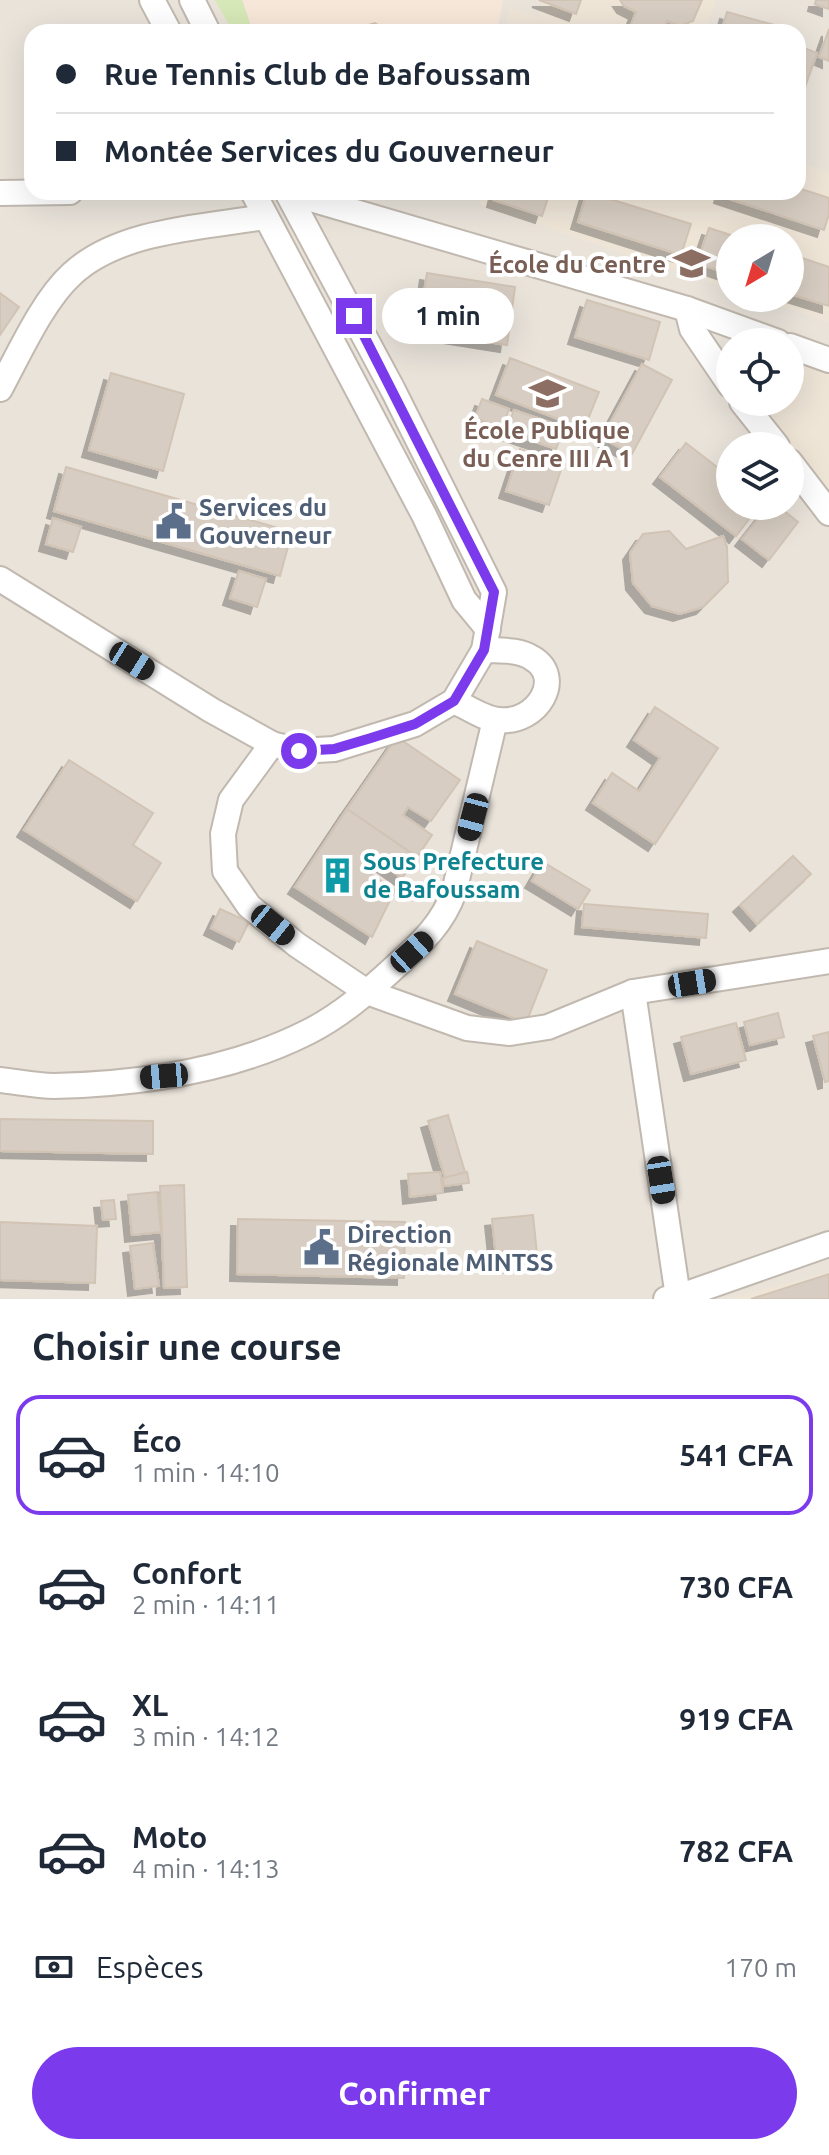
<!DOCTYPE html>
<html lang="fr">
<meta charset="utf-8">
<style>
body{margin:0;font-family:Ubuntu,sans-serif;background:#f2f2f3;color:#1f2937;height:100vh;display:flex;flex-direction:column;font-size:30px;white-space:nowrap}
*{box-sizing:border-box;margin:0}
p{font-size:26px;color:#747a83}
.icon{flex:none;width:44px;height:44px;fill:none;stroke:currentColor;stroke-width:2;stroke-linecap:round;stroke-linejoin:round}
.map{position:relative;height:1299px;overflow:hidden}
.side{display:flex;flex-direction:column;background:#fff;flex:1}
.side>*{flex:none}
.banner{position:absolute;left:24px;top:24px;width:782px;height:176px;border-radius:24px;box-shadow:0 8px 32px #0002;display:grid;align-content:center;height:176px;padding:0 32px;background:#fff}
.needle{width:52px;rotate:218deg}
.buttons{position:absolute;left:716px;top:224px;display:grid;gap:16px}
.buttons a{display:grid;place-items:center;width:88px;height:88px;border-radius:50%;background:#fff;box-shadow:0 8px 32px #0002;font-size:40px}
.end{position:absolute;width:36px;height:36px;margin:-18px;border:10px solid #7c3aed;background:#fff;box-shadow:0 0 0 4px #fff}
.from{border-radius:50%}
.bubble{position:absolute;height:56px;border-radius:28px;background:#fff;box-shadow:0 8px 32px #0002;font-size:26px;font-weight:700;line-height:56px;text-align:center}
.car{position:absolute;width:24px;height:48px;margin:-24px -12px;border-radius:10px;box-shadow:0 0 6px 2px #0007;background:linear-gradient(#222 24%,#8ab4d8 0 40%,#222 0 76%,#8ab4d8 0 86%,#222 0)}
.banner b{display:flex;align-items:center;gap:28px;height:76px;font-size:30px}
.banner b+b{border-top:2px solid #e0e1e3}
.banner i{width:20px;height:20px;background:#1f2937}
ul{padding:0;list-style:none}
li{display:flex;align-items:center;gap:24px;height:120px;margin:0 16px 12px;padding:0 16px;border:4px solid transparent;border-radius:24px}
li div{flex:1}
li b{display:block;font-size:30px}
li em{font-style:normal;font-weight:700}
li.on{border-color:#7c3aed}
li>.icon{width:72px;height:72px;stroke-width:1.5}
h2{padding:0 32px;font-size:36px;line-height:96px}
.pay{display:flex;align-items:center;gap:20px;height:88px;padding:0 32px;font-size:30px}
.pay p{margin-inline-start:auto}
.primary-button{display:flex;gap:16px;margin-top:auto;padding:16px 32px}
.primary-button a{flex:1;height:92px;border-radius:48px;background:#7c3aed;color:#fff;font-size:32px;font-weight:700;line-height:92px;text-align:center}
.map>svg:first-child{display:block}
</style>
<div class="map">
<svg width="829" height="1299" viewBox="0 0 829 1299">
<defs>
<filter id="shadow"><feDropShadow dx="-7" dy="7" stdDeviation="0" flood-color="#0004"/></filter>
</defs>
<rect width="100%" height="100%" fill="#f5f2ec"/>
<!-- residential -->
<path fill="#e9e3da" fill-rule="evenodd" d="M0 0H829V1299H0ZM32 32H798V192H32ZM730 238H790V298H730ZM730 342H790V402H730ZM730 446H790V506H730Z"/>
<!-- commercial -->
<path fill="#f6e7d9" d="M242 0H503L497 32H253Z"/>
<!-- education -->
<g fill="#eee5d7">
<path d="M543 0H716L705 32H504L510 8 538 17Z"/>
<path d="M798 162 829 172V322L757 298H790V238H730V289L482 206 478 192H798Z"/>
<path d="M746 315 829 348V498L790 451V446H786L750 402H790V342H731Z"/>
<path d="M829 1272V1299H726Z"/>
</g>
<!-- green -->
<path fill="#d6e8b7" d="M215 0H242L253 32H233Z"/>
<!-- building -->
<g fill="#d7cdc2" stroke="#d2c4b5" stroke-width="2" filter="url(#shadow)">
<path d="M539 0H581L576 14Z"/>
<path d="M620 0H702L693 21 680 26 667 21 662 32 629 30 636 12 624 6Z"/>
<path d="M816 0H829V9L815 4Z"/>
<path d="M727 12 785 28 784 32H721Z"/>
<path d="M375 23 389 32H345Z"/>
<path d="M829 29V61L819 57Z"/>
<path d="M798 46 817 53 798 107Z"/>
<path d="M798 188 829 198V214L824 230 721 196 722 192H798Z"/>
<path d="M496 192H550L542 216 494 200Z"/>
<path d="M587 192 691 224 681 255 578 222Z"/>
<path d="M709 228 740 238H730V274L697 263Z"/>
<path d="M790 254 829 267V306L790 294Z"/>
<path d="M427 273 515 287 507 345 418 331Z"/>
<path d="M0 293 19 307 0 335Z"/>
<path d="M587 300 660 322 649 360 575 337Z"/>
<path d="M510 358 599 392 584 429 496 395Z"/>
<path d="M642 364 672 380 632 454 602 438Z"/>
<path d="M111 373 184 394 163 471 89 450Z"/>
<path d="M482 399 509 409 502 428 475 418Z"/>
<path d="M514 410 564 427 556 449 506 432Z"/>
<path d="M686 443 730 477V506H759L736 536 660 477Z"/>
<path d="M520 449 563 464 549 505 506 491Z"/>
<path d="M66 467 292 532 280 576 54 511Z"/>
<path d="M768 506H778L798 522 769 560 742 539Z"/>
<path d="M53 518 81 527 73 552 46 544Z"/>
<path d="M669 531 686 549 723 536 727 547 728 582 703 607 680 614 652 606 633 583 630 553 643 534Z"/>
<path d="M239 571 266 579 257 607 230 598Z"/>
<path d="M655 707 718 748 655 844 593 803 612 773 639 791 660 758 634 740Z"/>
<path d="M397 737 460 780 431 821 408 807 403 815 432 835 417 857 347 809Z"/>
<path d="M69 760 153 813 133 845 161 863 137 901 24 830Z"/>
<path d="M347 809 417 857 402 878 374 858 366 871 395 890 372 937 295 887Z"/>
<path d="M793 856 811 874 757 924 740 905Z"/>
<path d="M543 862 590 890 578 909 532 881Z"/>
<path d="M584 904 708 914 706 938 582 927Z"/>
<path d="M220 909 249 922 239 942 211 928Z"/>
<path d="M477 941 547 970 526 1023 455 994Z"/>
<path d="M778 1013 784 1037 750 1045 744 1022Z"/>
<path d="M736 1023 746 1060 691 1074 681 1037Z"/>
<path d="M829 1032V1081L825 1082 813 1036Z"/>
<path d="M448 1115 465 1172 445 1178 428 1121Z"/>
<path d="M0 1119 153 1121V1154L0 1151Z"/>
<path d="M440 1172 443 1193 410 1197 408 1174Z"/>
<path d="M467 1172 469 1183 444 1186 443 1178Z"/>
<path d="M184 1185 187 1287 164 1288 160 1186Z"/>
<path d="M157 1192 161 1232 132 1235 128 1195Z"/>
<path d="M114 1200 116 1219 103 1220 101 1201Z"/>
<path d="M533 1215 538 1263 497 1267 492 1219Z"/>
<path d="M238 1219 405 1222 404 1278 237 1274Z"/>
<path d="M0 1222 97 1226 95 1283 0 1280Z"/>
<path d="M153 1243 159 1286 135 1289 130 1246Z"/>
<path d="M829 1274V1299H751Z"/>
</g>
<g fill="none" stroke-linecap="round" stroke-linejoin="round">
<defs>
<g id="minor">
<path d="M152 0 169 32"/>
<path d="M192 0 208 32"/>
<path d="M253 192 424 515 464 600 488 629"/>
<path d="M287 192 687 309 778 342"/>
<path d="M0 193 70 192"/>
<path d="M687 309 692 329 730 385"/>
<path d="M790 346 829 360"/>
<path d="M0 389C19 354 43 300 72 274 119 230 204 227 265 217"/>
<path d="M742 402 777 446"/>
<path d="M790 462 829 513"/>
<path d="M0 579 211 710 272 744 299 751 334 749 415 724 454 701 484 650 494 592 393 390 287 192"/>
<path d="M454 701C467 707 484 719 499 720 538 724 565 677 532 658 518 649 500 651 484 650"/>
<path d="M272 744 231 800 223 834 225 871 249 906 297 945 367 992 467 1028 510 1033 548 1027 633 992 829 961"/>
<path d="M633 992 678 1297"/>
<path d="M0 1080C18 1082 37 1086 54 1086 140 1084 231 1071 308 1032 340 1016 369 991 395 967 421 943 442 925 454 892L495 720"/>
<path d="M666 1299 678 1297 829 1244"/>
</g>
</defs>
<!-- minor casing -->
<use href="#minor" stroke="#c1b9af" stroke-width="28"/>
<!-- minor -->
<use href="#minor" stroke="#fff" stroke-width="24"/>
</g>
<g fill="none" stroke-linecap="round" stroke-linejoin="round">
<!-- route -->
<path stroke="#7c3aed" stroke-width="10" d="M299 751 334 749 371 738 415 724 454 701 484 650 494 592 354 316"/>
</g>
<!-- icons -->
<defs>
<symbol id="school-bare" viewBox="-9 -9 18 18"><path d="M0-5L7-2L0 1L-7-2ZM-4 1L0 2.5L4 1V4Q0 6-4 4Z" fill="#8d6e63" stroke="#fff" stroke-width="2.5" paint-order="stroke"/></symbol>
<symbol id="civic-bare" viewBox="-9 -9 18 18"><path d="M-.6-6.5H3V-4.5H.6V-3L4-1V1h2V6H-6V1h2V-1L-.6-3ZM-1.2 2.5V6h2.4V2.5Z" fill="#5c6f8a" stroke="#fff" stroke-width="2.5" paint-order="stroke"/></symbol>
<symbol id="building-bare" viewBox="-9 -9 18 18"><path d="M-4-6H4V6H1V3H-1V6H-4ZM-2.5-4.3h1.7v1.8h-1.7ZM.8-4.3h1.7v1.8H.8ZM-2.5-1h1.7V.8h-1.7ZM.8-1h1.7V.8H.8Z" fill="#0f9aa8" stroke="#fff" stroke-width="2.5" paint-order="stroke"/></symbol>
</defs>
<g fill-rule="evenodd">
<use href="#school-bare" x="666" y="238" width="51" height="51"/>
<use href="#school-bare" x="522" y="368" width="51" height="51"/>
<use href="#civic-bare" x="148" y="496" width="51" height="51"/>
<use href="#building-bare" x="312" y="850" width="51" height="51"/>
<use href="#civic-bare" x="296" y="1222" width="51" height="51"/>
</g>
<g text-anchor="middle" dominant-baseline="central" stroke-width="8" stroke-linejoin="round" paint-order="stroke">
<!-- education labels -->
<g font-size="24" font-weight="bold" fill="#785e54" stroke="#fff" text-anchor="end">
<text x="666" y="264">École du Centre</text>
<text x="547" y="430" text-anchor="middle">École Publique<tspan x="547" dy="28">du Cenre III A 1</tspan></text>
</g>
<!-- service labels -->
<g font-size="24" font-weight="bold" fill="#4e5e75" stroke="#fff" text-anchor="start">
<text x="199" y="507">Services du<tspan x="199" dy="28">Gouverneur</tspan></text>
<text x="347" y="1234">Direction<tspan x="347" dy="28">Régionale MINTSS</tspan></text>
</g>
<!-- culture labels -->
<g font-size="24" font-weight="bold" fill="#0d838f" stroke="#fff" text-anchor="start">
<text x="363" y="861">Sous Prefecture<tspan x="363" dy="28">de Bafoussam</tspan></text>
</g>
</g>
</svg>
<div class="buttons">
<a><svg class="needle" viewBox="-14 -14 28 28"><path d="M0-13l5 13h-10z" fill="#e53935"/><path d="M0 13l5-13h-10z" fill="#747a83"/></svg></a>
<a><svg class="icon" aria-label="locate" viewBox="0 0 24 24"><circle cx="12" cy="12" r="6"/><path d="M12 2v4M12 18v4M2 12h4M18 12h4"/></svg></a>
<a><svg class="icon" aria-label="layers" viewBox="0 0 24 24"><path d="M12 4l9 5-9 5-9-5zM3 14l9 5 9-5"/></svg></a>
</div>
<i class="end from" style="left:299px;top:751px"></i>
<i class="end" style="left:354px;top:316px"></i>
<div class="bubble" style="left:382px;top:288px;width:132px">1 min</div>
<i class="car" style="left:132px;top:661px;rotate:122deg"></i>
<i class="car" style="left:473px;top:817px;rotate:195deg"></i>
<i class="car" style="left:273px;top:925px;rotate:129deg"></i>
<i class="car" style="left:412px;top:952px;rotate:48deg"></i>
<i class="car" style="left:692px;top:983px;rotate:81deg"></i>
<i class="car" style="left:164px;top:1076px;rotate:265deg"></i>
<i class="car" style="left:661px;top:1180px;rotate:171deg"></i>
<div class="banner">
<b><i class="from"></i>Rue Tennis Club de Bafoussam</b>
<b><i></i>Montée Services du Gouverneur</b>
</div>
</div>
<section class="side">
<h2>Choisir une course</h2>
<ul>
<li class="on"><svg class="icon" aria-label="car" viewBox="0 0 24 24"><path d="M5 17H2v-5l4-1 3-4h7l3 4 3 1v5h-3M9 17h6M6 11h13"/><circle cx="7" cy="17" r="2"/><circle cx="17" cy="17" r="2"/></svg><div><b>Éco</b><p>1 min · 14:10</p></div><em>541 CFA</em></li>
<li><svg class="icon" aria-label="car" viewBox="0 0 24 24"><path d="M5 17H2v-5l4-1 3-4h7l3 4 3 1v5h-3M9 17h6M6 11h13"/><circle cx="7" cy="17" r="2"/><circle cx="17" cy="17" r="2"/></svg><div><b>Confort</b><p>2 min · 14:11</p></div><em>730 CFA</em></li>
<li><svg class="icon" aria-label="car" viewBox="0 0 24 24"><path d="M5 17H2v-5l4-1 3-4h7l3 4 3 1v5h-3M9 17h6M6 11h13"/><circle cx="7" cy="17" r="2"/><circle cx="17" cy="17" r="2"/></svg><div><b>XL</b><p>3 min · 14:12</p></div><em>919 CFA</em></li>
<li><svg class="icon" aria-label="car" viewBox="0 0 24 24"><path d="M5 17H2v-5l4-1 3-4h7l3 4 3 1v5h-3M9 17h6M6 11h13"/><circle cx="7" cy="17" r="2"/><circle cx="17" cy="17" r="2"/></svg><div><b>Moto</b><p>4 min · 14:13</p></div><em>782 CFA</em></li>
</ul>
<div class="pay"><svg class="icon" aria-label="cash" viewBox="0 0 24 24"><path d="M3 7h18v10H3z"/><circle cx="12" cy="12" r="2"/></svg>Espèces<p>170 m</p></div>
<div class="primary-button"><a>Confirmer</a></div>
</section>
